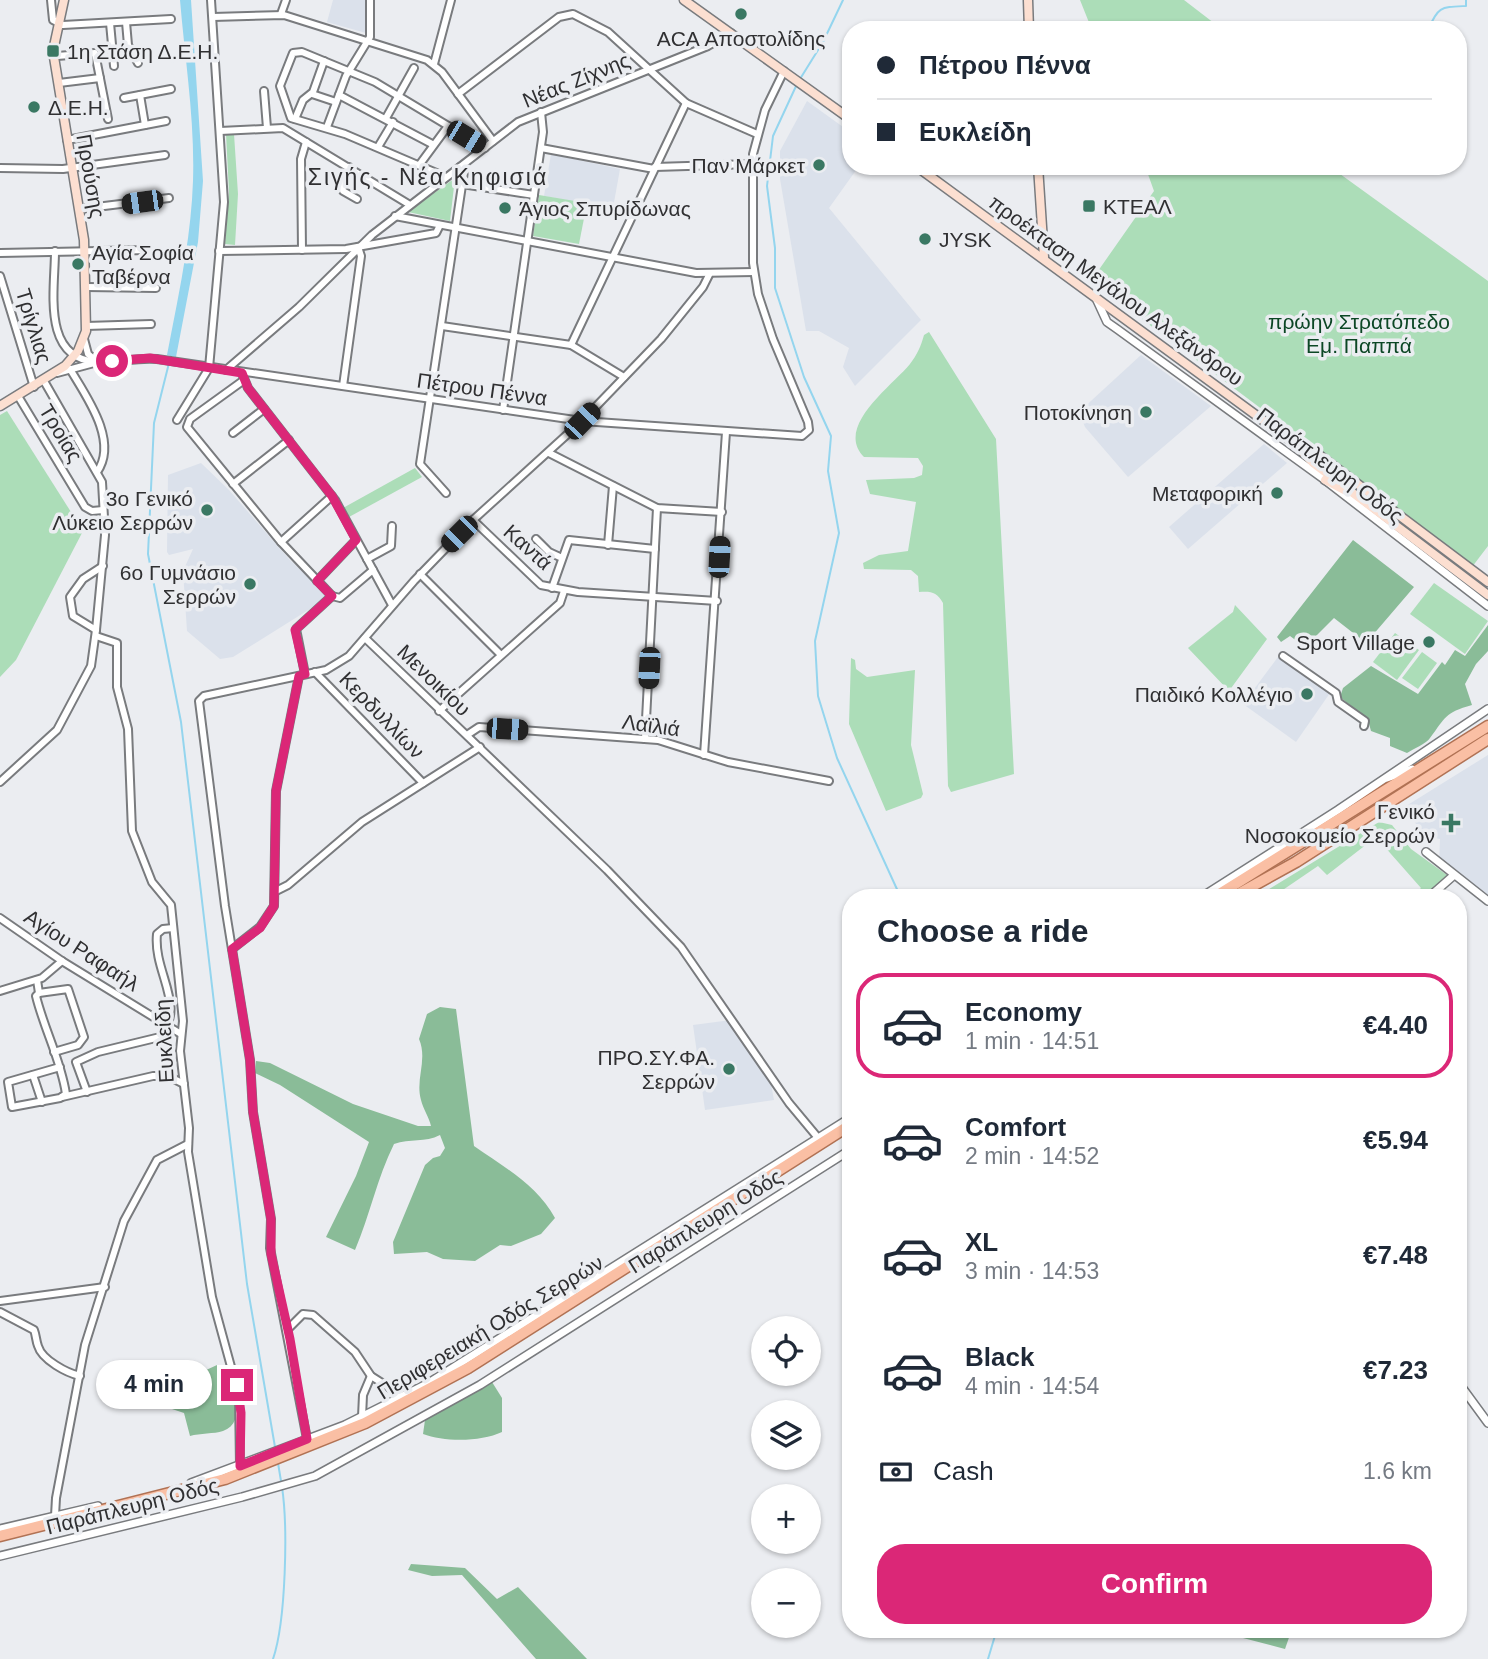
<!DOCTYPE html>
<meta charset="utf-8">
<style>
body{margin:0;font-family:Helvetica,sans-serif;background:#f6f6f7;color:#1f2937;height:100vh;display:flex;flex-direction:column;font-size:26px;white-space:nowrap}
*{box-sizing:border-box;margin:0}
p{font-size:23px;color:#747a83}
.icon{flex:none;width:38px;height:38px;fill:none;stroke:currentColor;stroke-width:2;stroke-linecap:round;stroke-linejoin:round}
.map{position:relative;flex:1;overflow:hidden}
.side{position:absolute;left:842px;top:889px;width:625px;height:749px;display:flex;flex-direction:column;background:#fff;border-radius:28px;box-shadow:0 2px 5px #0004}
.side>*{flex:none}
.hud{position:absolute;left:842px;top:21px;width:625px;height:154px;border-radius:28px;box-shadow:0 2px 5px #0004;display:grid;align-content:center;height:154px;padding:0 35px;background:#fff}
.buttons{position:absolute;left:751px;top:1316px;display:grid;gap:14px}
.buttons a{display:grid;place-items:center;width:70px;height:70px;border-radius:50%;background:#fff;box-shadow:0 2px 5px #0004;font-size:35px}
.end{position:absolute;width:32px;height:32px;margin:-16px;border:9px solid #db2777;background:#fff;box-shadow:0 0 0 4px #fff}
.from{border-radius:50%}
.bubble{position:absolute;height:49px;border-radius:24px;background:#fff;box-shadow:0 2px 5px #0004;font-size:23px;font-weight:600;line-height:49px;text-align:center}
.car{position:absolute;width:21px;height:42px;margin:-21px -10px;border-radius:9px;box-shadow:0 0 5px 2px #0007;background:linear-gradient(#222 24%,#8ab4d8 0 40%,#222 0 76%,#8ab4d8 0 86%,#222 0)}
.hud b{display:flex;align-items:center;gap:24px;height:66px;font-size:26px}
.hud b+b{border-top:2px solid #e0e1e3}
.hud i{width:18px;height:18px;background:#1f2937}
ul{padding:0;list-style:none}
li{display:flex;align-items:center;gap:21px;height:105px;margin:0 14px 10px;padding:0 21px;border:4px solid transparent;border-radius:28px}
li div{flex:1}
li b{display:block;font-size:26px}
li em{font-style:normal;font-weight:600}
li.active{border-color:#db2777}
li>.icon{width:63px;height:63px;stroke-width:1.5}
h2{padding:0 35px;font-size:32px;line-height:84px}
.pay{display:flex;align-items:center;gap:18px;height:77px;padding:0 35px;font-size:26px}
.pay p{margin-inline-start:auto}
.button{display:flex;gap:14px;margin-top:auto;padding:14px 35px}
.button a{flex:1;height:80px;border-radius:28px;background:#db2777;color:#fff;font-size:28px;font-weight:600;line-height:80px;text-align:center}
.map>svg:first-child{display:block}
</style>
<div class="map">
<svg width="1488" height="1659" viewBox="0 0 1488 1659">
<rect width="100%" height="100%" fill="#ebedf1"/>
<!-- built -->
<g fill="#dbe1eb">
<path d="M333 0H366V33L327 22Z"/>
<path d="M807 101 850 132V166H859L829 208 921 320 855 386 843 367 849 348 819 331H806L780 179V151Z"/>
<path d="M551 154 620 169 613 208 544 196Z"/>
<path d="M1141 355 1211 406 1128 477 1085 427 1079 412Z"/>
<path d="M1264 444 1287 463 1188 549 1169 527Z"/>
<path d="M201 463 229 490 289 559 329 597 233 657 220 659 187 631 183 571 193 549 169 555 167 552 168 475Z"/>
<path d="M1278 657 1330 693 1296 742 1243 704Z"/>
<path d="M1488 755V903L1439 864 1440 839 1422 835 1406 806Z"/>
<path d="M731 1020 771 1084 774 1100 705 1110 693 1025Z"/>
</g>
<!-- green -->
<g fill="#acddb8">
<path d="M1080 0H1184L1223 30H1092Z"/>
<path d="M226 134H234L238 194 235 245 225 244 229 192Z"/>
<path d="M1145 166H1329L1488 281V546L1472 567 1091 281 1154 191Z"/>
<path d="M455 178 450 221 408 212Z"/>
<path d="M539 195 587 203 579 244 533 236Z"/>
<path d="M929 332 996 439 1014 774 951 792 948 786 943 603C937 592 931 591 919 592L918 576 911 570 864 569 863 563 879 555 908 551 916 502 870 494 866 480 914 478 922 475 923 466 918 458 864 457C834 427 892 386 910 364 917 355 921 346 924 335Z"/>
<path d="M7 411 83 531 16 660 0 677V415Z"/>
<path d="M415 468 422 477 349 517 343 508Z"/>
<path d="M1434 583 1488 621 1465 654 1410 614Z"/>
<path d="M1235 605 1267 639 1229 691 1188 648 1233 612Z"/>
<path d="M1395 633 1419 650 1397 680 1373 662Z"/>
<path d="M1422 652 1437 663 1418 689 1402 678Z"/>
<path d="M851 658 855 660 856 669 867 677 915 670 911 745 923 794 921 798 886 811 849 724Z"/>
<path d="M1379 822 1392 825 1411 849 1447 875 1423 898H1411L1421 888 1376 837 1327 875 1318 866 1271 898H1261L1266 891Z"/>
</g>
<!-- forest -->
<g fill="#8abc98">
<path d="M1353 540 1414 587 1366 643 1334 618 1305 647 1290 636 1281 642 1277 637Z"/>
<path d="M1488 625V651L1476 664 1465 684 1472 705C1444 713 1446 717 1430 738 1426 744 1413 749 1407 753L1390 746V738L1371 731 1368 720 1340 697 1343 688 1371 666 1418 694 1442 662 1445 665 1455 650 1465 656Z"/>
<path d="M440 1007 456 1009 474 1146C504 1167 537 1185 555 1218L541 1234 511 1246 500 1245 475 1261 443 1259 427 1252 394 1254 393 1242 425 1165 433 1158 440 1156 445 1148 440 1135C425 1143 410 1138 394 1144 377 1178 370 1215 355 1250L326 1237 356 1176 369 1142 280 1085 255 1073 256 1061 270 1063 353 1104 418 1126H431C429 1117 423 1109 421 1100 415 1079 428 1060 419 1039L427 1014Z"/>
<path d="M217 1365H226C235 1380 248 1423 223 1431 214 1434 200 1433 190 1436L184 1413 166 1407 161 1379 204 1371Z"/>
<path d="M492 1382 502 1398V1432C481 1442 444 1442 423 1434L425 1420Z"/>
<path d="M411 1564 465 1568 497 1599 518 1587 587 1659H536L462 1575 432 1576 408 1570Z"/>
<path d="M1246 1629H1292L1285 1649 1243 1638Z"/>
</g>
<!-- water -->
<path fill="#94d5ee" d="M180 0H191L203 181 198 242 176 357 167 355C178 297 191 240 193 181 195 121 185 60 180 0Z"/>
<g fill="none" stroke-linecap="round" stroke-linejoin="round">
<!-- stream -->
<g stroke="#94d5ee" stroke-width="2">
<path d="M1428 30C1438 6 1441 7 1466 6V0"/>
<path d="M800 79 823 42 843 0"/>
<path d="M797 84 773 136 767 186 775 248V288L804 377 831 436 828 471 839 533 815 641 818 696 837 758 901 898"/>
<path d="M171 355 154 423 148 554 181 722 247 1284 275 1447"/>
<path d="M278 1463 281 1481"/>
<path d="M273 1659C286 1621 288 1527 282 1487"/>
<path d="M988 1659 997 1629"/>
</g>
<defs>
<g id="minor">
<path d="M51 0 53 20 63 25 171 19"/>
<path d="M281 14 286 0"/>
<path d="M213 17 284 15 427 60 442 72 493 141"/>
<path d="M126 22 128 45 138 63"/>
<path d="M110 23 114 66"/>
<path d="M57 56 95 53 108 119"/>
<path d="M434 64 451 0"/>
<path d="M59 83 100 78"/>
<path d="M264 91 267 128"/>
<path d="M312 94 336 102"/>
<path d="M458 94 559 17 573 14 608 32 686 103 757 134"/>
<path d="M140 95 145 125"/>
<path d="M339 95 432 144"/>
<path d="M124 98 171 89"/>
<path d="M386 118 414 68"/>
<path d="M295 119 303 100 313 92 324 61"/>
<path d="M327 127 346 76 370 37V0"/>
<path d="M220 131 283 128 410 205"/>
<path d="M67 140 166 121"/>
<path d="M378 147 393 122"/>
<path d="M541 148 654 169"/>
<path d="M420 164 448 126"/>
<path d="M349 167 342 181 343 191 357 199"/>
<path d="M655 167 752 164"/>
<path d="M0 168 63 169 165 155"/>
<path d="M446 177 345 134 291 118 280 86 293 53 302 52 375 82 485 148"/>
<path d="M462 184 534 195"/>
<path d="M80 209 169 198"/>
<path d="M395 216 696 273 754 272"/>
<path d="M302 250 301 159 306 142"/>
<path d="M55 251C55 289 41 359 97 362 117 363 137 357 157 359L582 421 802 436 809 430 808 422 773 339 758 294 753 263V154L765 110 784 71"/>
<path d="M219 251 346 249 436 233 440 225"/>
<path d="M0 253 150 250"/>
<path d="M0 276 34 387"/>
<path d="M87 287 156 288"/>
<path d="M86 326 151 324"/>
<path d="M442 326 571 345 624 377"/>
<path d="M84 339 88 354 95 360"/>
<path d="M571 345 686 103"/>
<path d="M70 369C86 396 119 441 97 472"/>
<path d="M226 370 299 307 372 235 518 122 708 46 731 33"/>
<path d="M57 373 94 363"/>
<path d="M243 376 248 388 335 500 392 605"/>
<path d="M244 380 190 419 187 427 281 542 332 596"/>
<path d="M343 386 361 256 358 247"/>
<path d="M18 396 85 507 92 511 103 510"/>
<path d="M503 410 543 132 541 112"/>
<path d="M177 420 209 368 224 202 211 0"/>
<path d="M233 433 264 409"/>
<path d="M549 453 657 508 722 512"/>
<path d="M233 484 289 440"/>
<path d="M446 493 420 464 464 172 460 167"/>
<path d="M473 520 541 585 578 592 717 601"/>
<path d="M536 539 549 552 562 558"/>
<path d="M281 542 332 496"/>
<path d="M608 545 613 486"/>
<path d="M367 559 391 546 392 526"/>
<path d="M420 574 501 655"/>
<path d="M317 581 356 540"/>
<path d="M552 588 569 540 655 549"/>
<path d="M332 596 340 598 373 570"/>
<path d="M96 630 73 616 70 597 83 579 103 566"/>
<path d="M96 636 117 643V687L128 729 132 831 152 882 171 905 183 1021 180 1051 189 1128 188 1152 212 1297 239 1396 240 1466"/>
<path d="M365 638 607 870 681 947 789 1103 819 1139"/>
<path d="M1283 656 1336 693 1338 702 1365 721 1364 726"/>
<path d="M315 672 423 783"/>
<path d="M305 674 296 629 332 596"/>
<path d="M439 711 560 603 564 591"/>
<path d="M467 735 479 727 658 740 728 762 829 781"/>
<path d="M645 739 657 508"/>
<path d="M704 755 726 432"/>
<path d="M0 782 57 730 91 666 96 630 105 535 102 482 44 381"/>
<path d="M276 891 288 885 362 822 480 747"/>
<path d="M0 918 62 961 181 1034"/>
<path d="M232 949 260 927 274 906 276 791 299 676"/>
<path d="M37 980 39 993 36 996C44 1029 61 1060 66 1094L60 1098 12 1107 8 1082 60 1067"/>
<path d="M0 991 42 978 62 961"/>
<path d="M39 993 68 989 84 1037 78 1045 54 1052"/>
<path d="M33 1075 42 1102"/>
<path d="M87 1092 76 1062 98 1052 160 1037C187 1005 153 973 157 934L163 929 173 928"/>
<path d="M62 1097 153 1076H168L184 1084"/>
<path d="M0 1301 105 1287"/>
<path d="M0 1312 34 1330C36 1335 36 1341 38 1346 42 1360 67 1373 80 1376"/>
<path d="M288 1329 303 1314 313 1315 355 1352 371 1376 404 1397"/>
<path d="M362 1417 363 1395 371 1376"/>
<path d="M307 1439 270 1248 271 1219 253 1112 250 1060 225 906 199 701 204 696 326 670 349 656 414 581 473 520 582 421 661 339 703 287 709 275"/>
<path d="M55 1516 56 1498 85 1345 124 1221 157 1160 188 1144"/>
</g>
<g id="tertiary">
<path d="M1095 296 1107 322 1117 329 1325 480 1488 606"/>
<path d="M1387 778 1412 769"/>
<path d="M1426 852 1488 901"/>
<path d="M1200 898 1338 810 1488 709"/>
<path d="M1428 898 1453 876"/>
<path d="M1458 1382 1488 1423"/>
<path d="M191 1483 345 1425 427 1384 850 1118"/>
<path d="M0 1529 98 1506"/>
<path d="M0 1556 242 1497 315 1476 480 1385 850 1150"/>
</g>
<g id="secondary">
<path d="M684 0 850 119"/>
<path d="M1028 0 1029 30"/>
<path d="M916 166 1294 443 1313 463 1488 595"/>
<path d="M1038 166 1044 257"/>
<path d="M0 406 65 366 78 351 86 331 84 240 53 51 64 0"/>
<path d="M1301 446 1319 455 1488 582"/>
<path d="M1325 480 1344 490"/>
</g>
<g id="primary">
<path d="M1213 898 1488 726"/>
<path d="M1231 898 1296 862 1488 739"/>
<path d="M0 1536 225 1479 365 1423 468 1368 850 1125"/>
</g>
</defs>
<!-- minor casing -->
<use href="#minor" stroke="#797b7e" stroke-width="10"/>
<!-- tertiary casing -->
<use href="#tertiary" stroke="#797b7e" stroke-width="10"/>
<!-- secondary casing -->
<use href="#secondary" stroke="#797b7e" stroke-width="11"/>
<!-- primary casing -->
<use href="#primary" stroke="#b17254" stroke-width="13"/>
<!-- minor -->
<use href="#minor" stroke="#fff" stroke-width="6"/>
<!-- tertiary -->
<use href="#tertiary" stroke="#fff" stroke-width="7"/>
<!-- secondary -->
<use href="#secondary" stroke="#fcdfd1" stroke-width="8"/>
<!-- primary -->
<use href="#primary" stroke="#fabfa4" stroke-width="10"/>
</g>
<g fill="none" stroke-linecap="round" stroke-linejoin="round">
<!-- route -->
<path stroke="#db2777" stroke-width="9" d="M112 361 150 358 242 373 248 388 332 496 356 540 317 581 332 596 295 630 305 674 299 676 276 791 274 906 260 928 232 949 250 1060 253 1112 271 1219V1254L290 1339 307 1439 240 1466 241 1413 237 1385"/>
</g>
<!-- markers -->
<g fill="#3a7863" stroke="#ebedf1" stroke-width="2.5">
<circle cx="741" cy="14" r="7"/>
<rect x="46" y="44" width="14" height="14" rx="3.5"/>
<circle cx="34" cy="107" r="7"/>
<circle cx="819" cy="165" r="7"/>
<rect x="1082" y="199" width="14" height="14" rx="3.5"/>
<circle cx="505" cy="208" r="7"/>
<circle cx="925" cy="239" r="7"/>
<circle cx="78" cy="264" r="7"/>
<circle cx="1146" cy="412" r="7"/>
<circle cx="1277" cy="493" r="7"/>
<circle cx="207" cy="510" r="7"/>
<circle cx="250" cy="584" r="7"/>
<circle cx="1429" cy="642" r="7"/>
<circle cx="1307" cy="694" r="7"/>
<path d="M1447.5 812.5h7v7h7v7h-7v7h-7v-7h-7v-7h7z"/>
<circle cx="729" cy="1069" r="7"/>
</g>
<g text-anchor="middle" dominant-baseline="central" stroke-width="7" stroke-linejoin="round" paint-order="stroke">
<!-- poi labels -->
<g font-size="21" fill="#303032" stroke="#ebedf1" text-anchor="end">
<text x="741" y="38" text-anchor="middle">ACA Αποστολίδης</text>
<text x="67" y="51" text-anchor="start">1η Στάση Δ.Ε.Η.</text>
<text x="48" y="107" text-anchor="start">Δ.Ε.Η.</text>
<text x="805" y="165">Παν Μάρκετ</text>
<text x="1103" y="206" text-anchor="start">ΚΤΕΑΛ</text>
<text x="519" y="208" text-anchor="start">Άγιος Σπυρίδωνας</text>
<text x="939" y="239" text-anchor="start">JYSK</text>
<text x="92" y="252" text-anchor="start">Αγία Σοφία<tspan x="92" dy="24">Ταβέρνα</tspan></text>
<text x="1132" y="412">Ποτοκίνηση</text>
<text x="1263" y="493">Μεταφορική</text>
<text x="193" y="498">3ο Γενικό<tspan x="193" dy="24">Λύκειο Σερρών</tspan></text>
<text x="236" y="572">6ο Γυμνάσιο<tspan x="236" dy="24">Σερρών</tspan></text>
<text x="1415" y="642">Sport Village</text>
<text x="1293" y="694">Παιδικό Κολλέγιο</text>
<text x="1435" y="811">Γενικό<tspan x="1435" dy="24">Νοσοκομείο Σερρών</tspan></text>
<text x="715" y="1057">ΠΡΟ.ΣΥ.ΦΑ.<tspan x="715" dy="24">Σερρών</tspan></text>
</g>
<!-- street labels -->
<g font-size="21" fill="#303032" stroke="#ebedf1">
<text transform="translate(576 80) rotate(-22)">Νέας Ζίχνης</text>
<text transform="translate(91 176) rotate(80)">Προύσης</text>
<text transform="translate(1116 290) rotate(36)">προέκταση Μεγάλου Αλεξάνδρου</text>
<text transform="translate(34 326) rotate(73)">Τρίγλιας</text>
<text transform="translate(482 389) rotate(8)">Πέτρου Πέννα</text>
<text transform="translate(61 433) rotate(59)">Τροίας</text>
<text transform="translate(1330 465) rotate(37)">Παράπλευρη Οδός</text>
<text transform="translate(528 547) rotate(42)">Καντά</text>
<text transform="translate(434 680) rotate(44)">Μενοικίου</text>
<text transform="translate(382 715) rotate(46)">Κερδυλλίων</text>
<text transform="translate(651 725) rotate(8)">Λαϊλιά</text>
<text transform="translate(82 950) rotate(33)">Αγίου Ραφαήλ</text>
<text transform="translate(164 1041) rotate(-93)">Ευκλείδη</text>
<text transform="translate(705 1221) rotate(-32)">Παράπλευρη Οδός</text>
<text transform="translate(490 1327) rotate(-31)">Περιφερειακή Οδός Σερρών</text>
<text transform="translate(132 1506) rotate(-14)">Παράπλευρη Οδός</text>
</g>
<!-- park labels -->
<g font-size="21" fill="#0c4725" stroke="#ebedf1">
<text x="1359" y="321">πρώην Στρατόπεδο<tspan x="1359" dy="24">Εμ. Παππά</tspan></text>
</g>
<!-- neighbourhood labels -->
<g font-size="23" letter-spacing="2" fill="#303032" stroke="#ebedf1">
<text x="428" y="177">Σιγής - Νέα Κηφισιά</text>
</g>
</g>
</svg>
<div class="buttons">
<a><svg class="icon" aria-label="locate" viewBox="0 0 24 24"><circle cx="12" cy="12" r="6"/><path d="M12 2v4M12 18v4M2 12h4M18 12h4"/></svg></a>
<a><svg class="icon" aria-label="layers" viewBox="0 0 24 24"><path d="M12 4l9 5-9 5-9-5zM3 14l9 5 9-5"/></svg></a>
<a>+</a>
<a>−</a>
</div>
<i class="end from" style="left:112px;top:361px"></i>
<i class="end" style="left:237px;top:1385px"></i>
<div class="bubble" style="left:96px;top:1360px;width:116px">4 min</div>
<i class="car" style="left:466px;top:137px;rotate:121deg"></i>
<i class="car" style="left:142px;top:202px;rotate:262deg"></i>
<i class="car" style="left:582px;top:421px;rotate:44deg"></i>
<i class="car" style="left:459px;top:534px;rotate:225deg"></i>
<i class="car" style="left:719px;top:557px;rotate:3deg"></i>
<i class="car" style="left:649px;top:668px;rotate:183deg"></i>
<i class="car" style="left:507px;top:729px;rotate:94deg"></i>
<div class="hud">
<b><i class="from"></i>Πέτρου Πέννα</b>
<b><i></i>Ευκλείδη</b>
</div>
<section class="side">
<h2>Choose a ride</h2>
<ul>
<li class="active"><svg class="icon" aria-label="car" viewBox="0 0 24 24"><path d="M5 17H2v-5l4-1 3-4h7l3 4 3 1v5h-3M9 17h6M6 11h13"/><circle cx="7" cy="17" r="2"/><circle cx="17" cy="17" r="2"/></svg><div><b>Economy</b><p>1 min · 14:51</p></div><em>€4.40</em></li>
<li><svg class="icon" aria-label="car" viewBox="0 0 24 24"><path d="M5 17H2v-5l4-1 3-4h7l3 4 3 1v5h-3M9 17h6M6 11h13"/><circle cx="7" cy="17" r="2"/><circle cx="17" cy="17" r="2"/></svg><div><b>Comfort</b><p>2 min · 14:52</p></div><em>€5.94</em></li>
<li><svg class="icon" aria-label="car" viewBox="0 0 24 24"><path d="M5 17H2v-5l4-1 3-4h7l3 4 3 1v5h-3M9 17h6M6 11h13"/><circle cx="7" cy="17" r="2"/><circle cx="17" cy="17" r="2"/></svg><div><b>XL</b><p>3 min · 14:53</p></div><em>€7.48</em></li>
<li><svg class="icon" aria-label="car" viewBox="0 0 24 24"><path d="M5 17H2v-5l4-1 3-4h7l3 4 3 1v5h-3M9 17h6M6 11h13"/><circle cx="7" cy="17" r="2"/><circle cx="17" cy="17" r="2"/></svg><div><b>Black</b><p>4 min · 14:54</p></div><em>€7.23</em></li>
</ul>
<div class="pay"><svg class="icon" aria-label="cash" viewBox="0 0 24 24"><path d="M3 7h18v10H3z"/><circle cx="12" cy="12" r="2"/></svg>Cash<p>1.6 km</p></div>
<div class="button"><a>Confirm</a></div>
</section>
</div>
